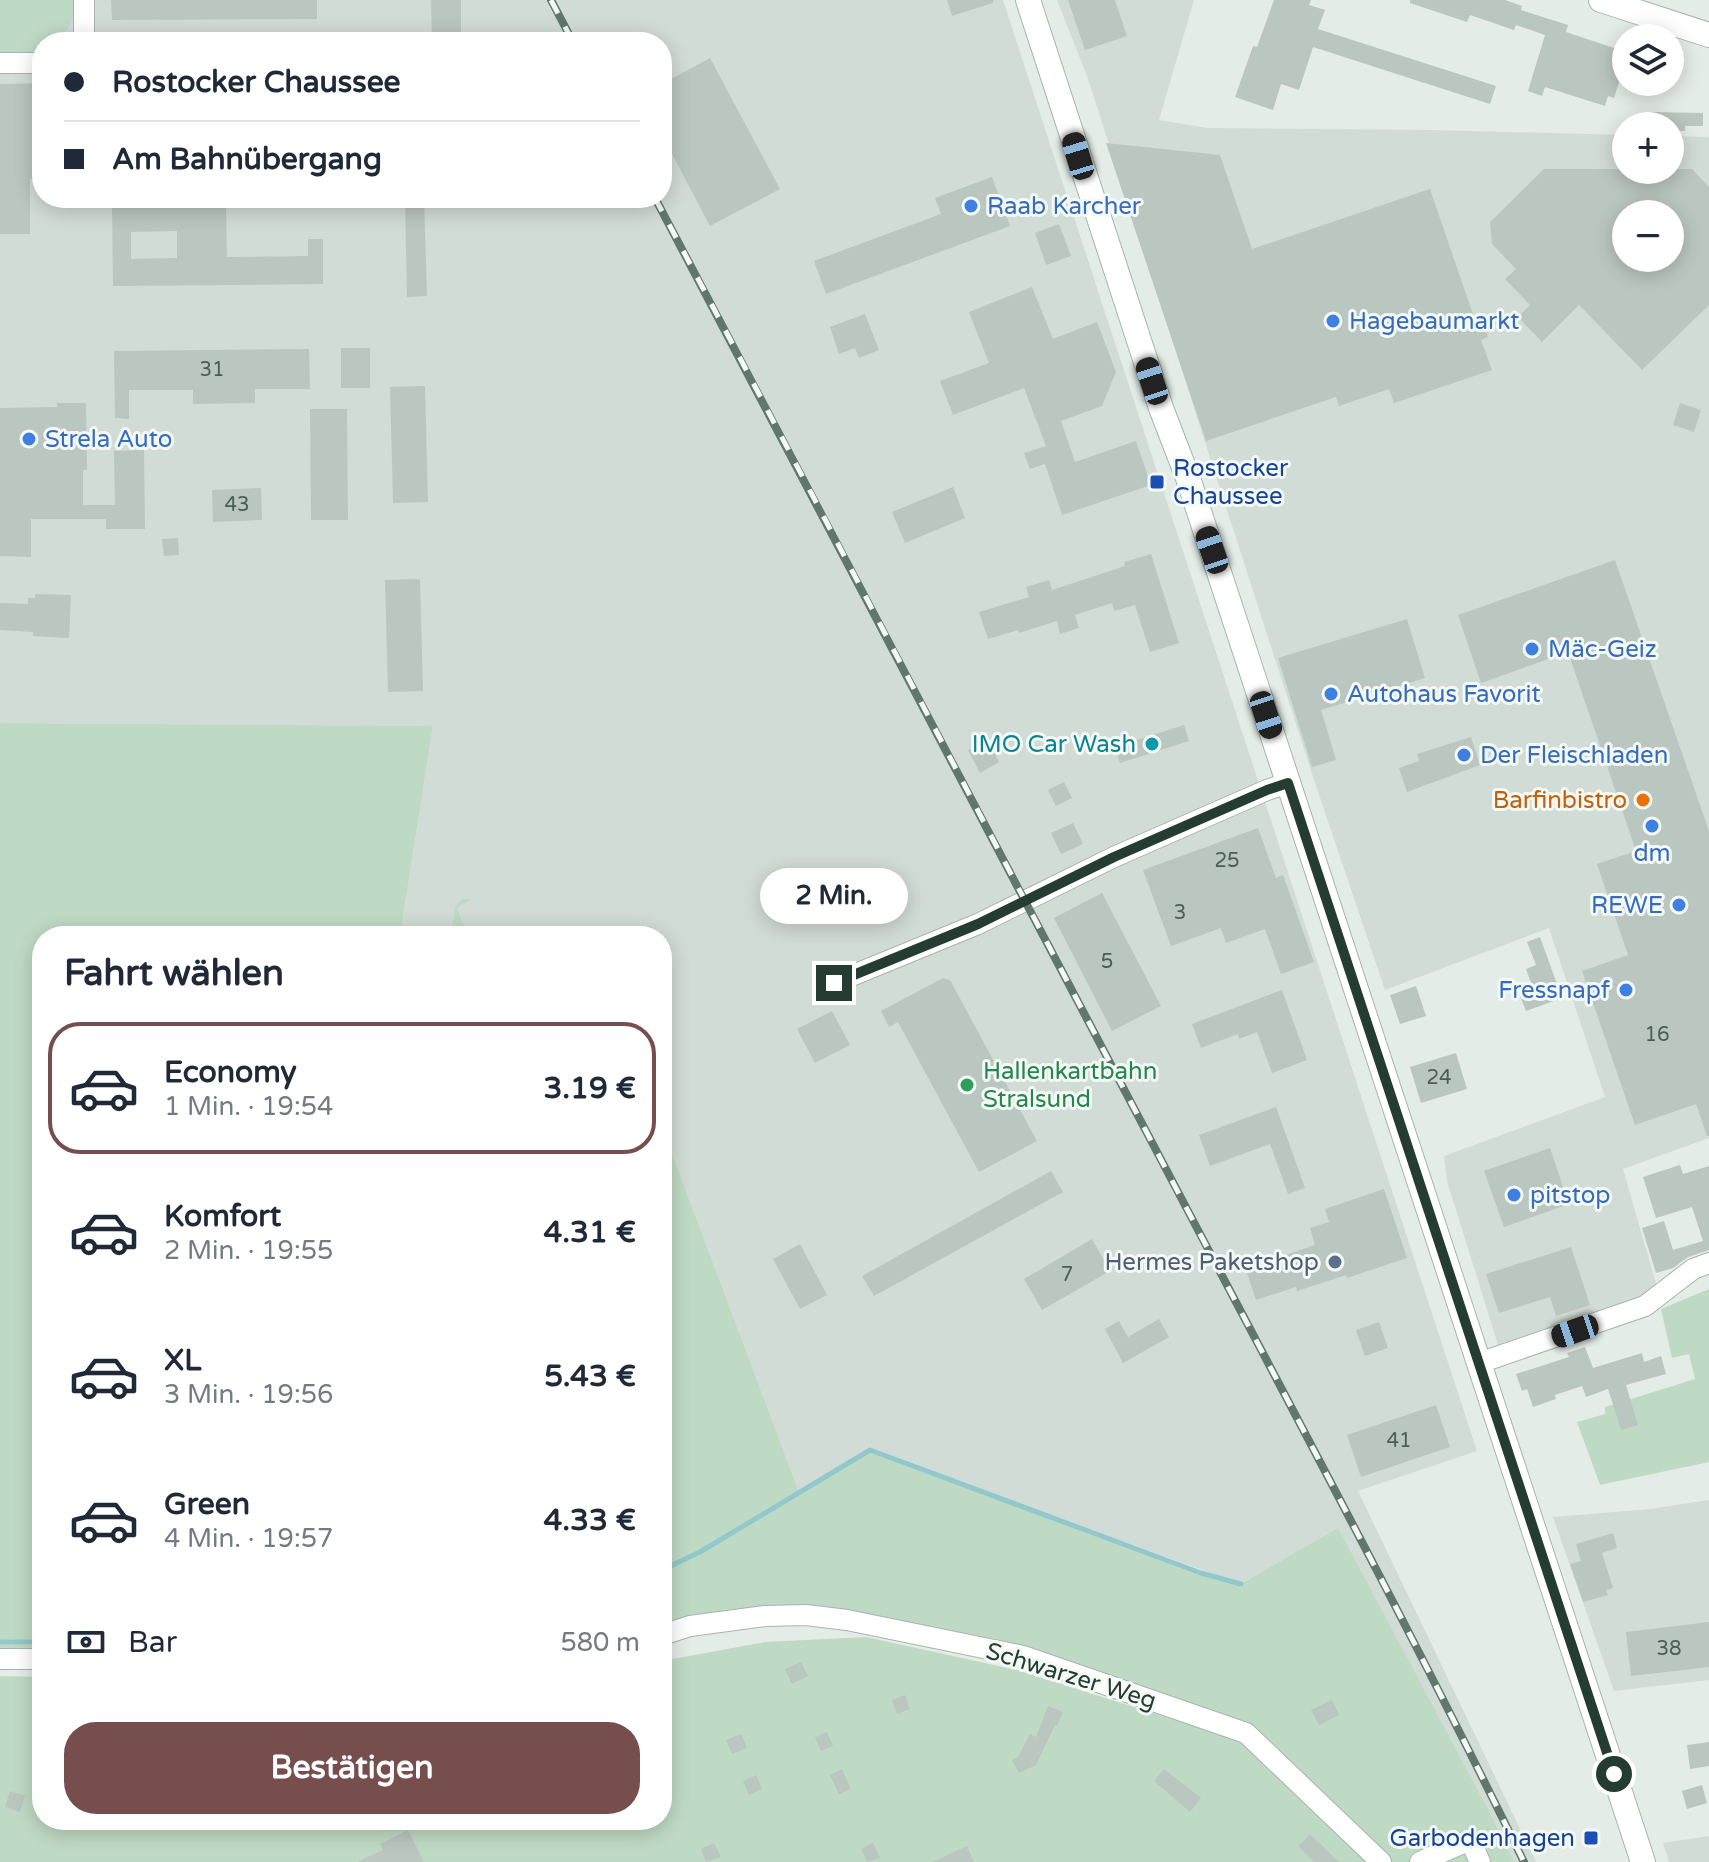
<!DOCTYPE html>
<html lang="de">
<meta charset="utf-8">
<style>
body{margin:0;font-family:"Varela Round",sans-serif;background:#f6f6f7;color:#1f2937;height:100vh;display:flex;flex-direction:column;font-size:30px;white-space:nowrap}
*{box-sizing:border-box;margin:0}
p{font-size:26px;color:#747a83}
.icon{flex:none;width:44px;height:44px;fill:none;stroke:currentColor;stroke-width:2;stroke-linecap:round;stroke-linejoin:round}
.map{position:relative;flex:1;overflow:hidden}
.panel{position:absolute;left:32px;top:926px;width:640px;height:904px;display:flex;flex-direction:column;background:#fff;border-radius:32px;box-shadow:0 4px 20px #0003}
.panel>*{flex:none}
.top-card{position:absolute;left:32px;top:32px;width:640px;height:176px;border-radius:32px;box-shadow:0 4px 20px #0003;display:grid;align-content:center;height:176px;padding:0 32px;background:#fff}
.controls{position:absolute;left:1612px;top:24px;display:grid;gap:16px}
.controls a{display:grid;place-items:center;width:72px;height:72px;border-radius:50%;background:#fff;box-shadow:0 4px 20px #0003;font-size:40px}
.end{position:absolute;width:36px;height:36px;margin:-18px;border:10px solid #253c33;background:#fff;box-shadow:0 0 0 4px #fff}
.from{border-radius:50%}
.bubble{position:absolute;height:56px;border-radius:28px;background:#fff;box-shadow:0 4px 20px #0003;font-size:26px;font-weight:800;line-height:56px;text-align:center}
.car{position:absolute;width:24px;height:48px;margin:-24px -12px;border-radius:10px;box-shadow:0 0 6px 2px #0007;background:linear-gradient(#222 24%,#8ab4d8 0 40%,#222 0 76%,#8ab4d8 0 86%,#222 0)}
.top-card b{display:flex;align-items:center;gap:28px;height:76px;font-size:30px}
.top-card b+b{border-top:2px solid #e0e1e3}
.top-card i{width:20px;height:20px;background:#1f2937}
ul{padding:0;list-style:none}
li{display:flex;align-items:center;gap:24px;height:132px;margin:0 16px 12px;padding:0 16px;border:4px solid transparent;border-radius:32px}
li div{flex:1}
li b{display:block;font-size:30px}
li em{font-style:normal;font-weight:800}
li.active{border-color:#774e4e}
li>.icon{width:72px;height:72px;stroke-width:1.5}
h2{padding:0 32px;font-size:36px;line-height:96px}
.pay{display:flex;align-items:center;gap:20px;height:88px;padding:0 32px;font-size:30px}
.pay p{margin-inline-start:auto}
.action{display:flex;gap:16px;margin-top:auto;padding:16px 32px}
.action a{flex:1;height:92px;border-radius:32px;background:#774e4e;color:#fff;font-size:32px;font-weight:800;line-height:92px;text-align:center}
.map>svg:first-child{display:block}
</style>
<div class="map">
<svg width="1709" height="1862" viewBox="0 0 1709 1862">
<rect width="100%" height="100%" fill="#e4ece8"/>
<!-- built -->
<g fill="#d2dcd6" fill-rule="evenodd">
<path d="M0 0H1003L1477 1451 1358 1491 1536 1862H1514L1488 1809 1338 1529 1241 1584 870 1450 799 1492 662 1127V936H400L433 726 0 723ZM42 42H662V198H42Z"/>
<path d="M1057 0H1194L1159 120 1207 128 1435 130 1626 135V170H1670V136L1709 137V1138L1623 1169 1657 1287 1636 1299 1499 1348 1447 1181 1444 1156 1605 1097 1549 928 1385 990 1315 783 1087 76ZM1626 214H1670V258H1626Z"/>
<path d="M1709 1500V1680L1614 1691 1553 1517 1650 1509Z"/>
<path d="M1709 1836V1862H1669L1663 1843Z"/>
</g>
<!-- green -->
<g fill="#bfdac4">
<path d="M0 0H77C77 17 68 29 58 42H42V49L34 52 0 53Z"/>
<path d="M0 723 433 726 400 936H42V1659H0Z"/>
<path d="M462 899H469L470 900 457 908 466 933 461 936H451L455 907Z"/>
<path d="M662 1127 799 1492 870 1450 1201 1573 1241 1584 1338 1528 1488 1809 1514 1862H0V1676L42 1677V1820H662V1661L765 1642 866 1637 1017 1670 1200 1728 1201 1709 1023 1656 806 1615 662 1635Z"/>
<path d="M1709 1289V1462L1600 1485 1577 1422 1605 1414V1407L1695 1379 1689 1354 1672 1358 1661 1309Z"/>
</g>
<g fill="none" stroke-linecap="round" stroke-linejoin="round">
<!-- stream -->
<g stroke="#92c8cb" stroke-width="5">
<path d="M662 1570 700 1552 870 1450 1201 1573 1241 1584"/>
<path d="M0 1642H42"/>
</g>
</g>
<!-- building -->
<g fill="#bac6c0" fill-rule="evenodd">
<path d="M111 0H317V19L112 20Z"/>
<path d="M431 0H461V42H432Z"/>
<path d="M947 0H993V3L952 16Z"/>
<path d="M1068 0H1115L1127 36 1085 50Z"/>
<path d="M1274 0H1311L1309 5 1325 10 1318 29 1496 86 1490 104 1313 47 1299 90 1281 84 1273 110 1235 97 1253 46 1257 47Z"/>
<path d="M1410 0H1505L1522 6 1521 10 1568 25 1566 32 1623 51 1619 64 1624 66 1614 98 1608 96 1605 106 1545 87 1542 96 1528 91 1545 35 1516 25 1514 30 1470 15 1467 22 1410 3Z"/>
<path d="M710 58 780 189 710 226 662 135V84Z"/>
<path d="M42 83V179H30V234H0V84Z"/>
<path d="M1652 112 1703 113V126H1685V131H1670V126H1652Z"/>
<path d="M1106 143 1220 155 1252 249 1430 189 1477 326 1484 324 1488 337 1481 340 1492 370 1394 403 1389 389 1339 406 1336 397 1206 441Z"/>
<path d="M1544 169H1692L1709 187V305L1642 370 1579 305 1542 342 1518 317 1530 305 1505 279 1516 269 1492 244 1490 222ZM1626 214H1670V258H1626Z"/>
<path d="M992 177 1010 226 826 294 814 261 941 214 935 198Z"/>
<path d="M405 198H424L427 296 407 297Z"/>
<path d="M226 204 227 257 308 256V239H323V284L113 286 112 206ZM177 231V258L131 259V232Z"/>
<path d="M1059 224 1071 256 1046 265 1035 233Z"/>
<path d="M1032 287 1053 339 1097 322 1116 372 1102 406 1061 421 1075 462 1136 441 1151 485 1062 515 1045 464 1030 469 1024 453 1046 446 1024 388 953 415 940 381 989 363 969 312Z"/>
<path d="M865 314 879 350 859 358 855 348 839 354 830 327Z"/>
<rect x="341" y="348" width="29" height="40"/>
<path d="M309 349 310 389H255V403L193 404V390H129V419L115 418 114 351Z"/>
<path d="M425 386 428 502 393 503 390 387Z"/>
<path d="M57 403H86L87 470H83V505H115L114 451 144 450 145 529H106V519H31V557L0 556V408L57 407Z"/>
<path d="M1680 403 1701 410 1694 432 1673 425Z"/>
<path d="M310 409H347L348 520H311Z"/>
<path d="M953 487 965 518 905 543 892 512Z"/>
<path d="M261 488 262 520 213 522 212 490Z"/>
<path d="M178 538 179 555 164 556 162 539Z"/>
<path d="M1151 554 1179 643 1150 652 1135 605 1114 611 1112 603 1075 615 1079 628 1060 634 1057 621 1019 633 1018 630 988 639 979 612 1029 597 1026 587 1049 580 1052 590 1125 566 1124 562Z"/>
<path d="M1615 560 1709 831V1136H1707L1696 1104 1635 1125 1582 971 1628 955 1597 864 1636 851 1568 652 1481 683 1458 615Z"/>
<path d="M420 579 423 691 388 692 385 580Z"/>
<path d="M35 594 71 595 69 638 33 636V632L0 630V603L28 604V598H35Z"/>
<path d="M1407 619 1425 678 1321 710 1336 760 1312 767 1278 658Z"/>
<path d="M1184 725 1189 741 1120 763 1115 747Z"/>
<path d="M1471 737 1480 765 1407 792 1399 768 1419 761 1417 754Z"/>
<path d="M988 740 999 762 980 773 968 750Z"/>
<path d="M1064 782 1072 798 1056 806 1048 790Z"/>
<path d="M1073 823 1083 844 1061 854 1051 833Z"/>
<path d="M1258 828 1276 878 1283 875 1314 962 1281 974 1265 929 1226 943 1221 928 1171 946 1143 870Z"/>
<path d="M1102 893 1161 1006 1112 1031 1054 918Z"/>
<path d="M1540 937 1562 998 1526 1011 1520 996 1534 991 1526 969 1536 965 1527 942Z"/>
<path d="M943 978 950 980 1037 1141 979 1172 898 1022 889 1027 881 1011Z"/>
<path d="M1416 986 1426 1016 1400 1024 1390 995Z"/>
<path d="M1282 990 1307 1060 1272 1073 1257 1032 1239 1039 1238 1034 1201 1048 1192 1024Z"/>
<path d="M832 1011 850 1045 815 1063 797 1029Z"/>
<path d="M1456 1053 1467 1089 1421 1103 1410 1067Z"/>
<path d="M1276 1107 1305 1188 1288 1194 1270 1144 1210 1166 1199 1135Z"/>
<path d="M1550 1148 1569 1204 1504 1227 1484 1171Z"/>
<path d="M1680 1165 1683 1174 1709 1166V1250L1688 1257 1673 1268 1656 1273 1642 1228 1664 1221 1673 1250 1703 1241 1692 1207 1656 1218 1643 1177Z"/>
<path d="M1051 1171 1063 1192 874 1296 862 1276Z"/>
<path d="M1384 1189 1407 1258 1347 1278 1346 1275 1297 1291 1296 1287 1256 1300 1244 1264 1280 1252 1282 1256 1315 1245 1310 1228 1329 1222 1325 1209Z"/>
<path d="M1092 1239 1110 1271 1042 1310 1024 1279Z"/>
<path d="M800 1244 827 1295 800 1309 773 1259Z"/>
<path d="M1571 1247 1590 1305 1556 1316 1550 1297 1499 1313 1486 1274Z"/>
<path d="M1159 1319 1169 1337 1123 1363 1105 1329 1119 1321 1128 1337Z"/>
<path d="M1379 1322 1388 1348 1365 1356 1356 1330Z"/>
<path d="M1585 1347 1593 1368 1642 1353 1644 1362 1661 1356 1666 1374 1626 1385 1638 1425 1621 1430 1608 1389 1586 1397 1582 1386 1555 1395 1556 1399 1533 1407 1527 1389 1522 1391 1516 1374 1569 1357 1567 1353Z"/>
<path d="M1436 1405 1450 1447 1361 1477 1347 1435Z"/>
<path d="M1613 1533 1617 1548 1602 1553 1613 1588 1606 1590 1608 1595 1583 1602 1570 1564 1581 1561 1576 1544Z"/>
<path d="M1709 1622V1667L1631 1676 1626 1632Z"/>
<path d="M801 1662 808 1676 792 1684 785 1669Z"/>
<path d="M905 1695 910 1709 897 1714 892 1700Z"/>
<path d="M1332 1700 1339 1715 1319 1725 1311 1710Z"/>
<path d="M1048 1706 1063 1712 1057 1726 1055 1725 1036 1765 1019 1773 1012 1760 1018 1757 1030 1734 1036 1737Z"/>
<path d="M827 1732 833 1746 821 1751 815 1737Z"/>
<path d="M741 1734 747 1748 732 1754 726 1740Z"/>
<path d="M1709 1742V1766L1690 1769 1687 1745Z"/>
<path d="M842 1769 851 1789 839 1794 830 1775Z"/>
<path d="M1164 1769 1201 1798 1190 1812 1154 1781Z"/>
<path d="M756 1775 762 1789 749 1795 743 1781Z"/>
<path d="M1702 1785 1707 1803 1687 1809 1682 1791Z"/>
<path d="M10 1791 25 1796 20 1812 5 1807Z"/>
<path d="M408 1830 424 1862H357L383 1850 380 1844Z"/>
<path d="M1310 1834 1339 1862H1314L1298 1846Z"/>
<path d="M714 1843 721 1857 706 1862 701 1849Z"/>
<path d="M873 1843 880 1858 867 1862 861 1849Z"/>
<path d="M967 1846 974 1862H932Z"/>
</g>
<g fill="none" stroke-linecap="round" stroke-linejoin="round">
<defs>
<g id="minor">
<path d="M84 0V42"/>
<path d="M0 63H42"/>
<path d="M834 983 978 924 1114 857 1267 790 1288 783"/>
<path d="M1479 1363 1645 1306 1693 1269 1709 1263"/>
<path d="M662 1635 690 1626 765 1616 806 1615 847 1620 1023 1656 1246 1733 1381 1862"/>
<path d="M0 1659H42"/>
<path d="M1420 1862 1470 1840 1480 1862"/>
</g>
<path id="tertiary" d="M1601 0 1709 35"/>
<path id="secondary" d="M1028 0 1161 408 1188 478 1643 1862"/>
</defs>
<!-- minor casing -->
<use href="#minor" stroke="#a7b4ae" stroke-width="22"/>
<!-- tertiary casing -->
<use href="#tertiary" stroke="#a7b4ae" stroke-width="26"/>
<!-- secondary casing -->
<use href="#secondary" stroke="#a4b6ae" stroke-width="26"/>
<!-- minor -->
<use href="#minor" stroke="#fff" stroke-width="20"/>
<!-- tertiary -->
<use href="#tertiary" stroke="#fff" stroke-width="24"/>
<!-- secondary -->
<use href="#secondary" stroke="#fff" stroke-width="24"/>
<defs>
<g id="rail">
<path d="M551 0 573 42"/>
<path d="M655 198C824 515 989 833 1156 1150 1280 1387 1407 1622 1524 1862"/>
</g>
</defs>
<!-- rail casing -->
<use href="#rail" stroke="#60776e" stroke-width="8"/>
<!-- rail -->
<use href="#rail" stroke="#f4f9f6" stroke-width="5" stroke-dasharray="15" stroke-linecap="butt"/>
</g>
<g fill="none" stroke-linecap="round" stroke-linejoin="round">
<!-- route -->
<path stroke="#253c33" stroke-width="10" d="M834 983 978 924 1114 857 1267 790 1288 783 1614 1774"/>
</g>
<!-- markers -->
<g fill="#3f7fe0" stroke="#f4f9f6" stroke-width="3">
<circle cx="971" cy="206" r="8"/>
<circle cx="1333" cy="321" r="8"/>
<circle cx="29" cy="439" r="8"/>
<circle cx="1532" cy="649" r="8"/>
<circle cx="1331" cy="694" r="8"/>
<circle cx="1464" cy="755" r="8"/>
<circle cx="1652" cy="826" r="8"/>
<circle cx="1679" cy="905" r="8"/>
<circle cx="1626" cy="990" r="8"/>
<circle cx="1514" cy="1195" r="8"/>
</g>
<g fill="#1a4fb4" stroke="#f4f9f6" stroke-width="3">
<rect x="1149" y="474" width="16" height="16" rx="4"/>
<rect x="1583" y="1830" width="16" height="16" rx="4"/>
</g>
<circle fill="#0f9aa8" stroke="#f4f9f6" stroke-width="3" cx="1152" cy="744" r="8"/>
<circle fill="#e8710a" stroke="#f4f9f6" stroke-width="3" cx="1643" cy="800" r="8"/>
<circle fill="#2e9e5b" stroke="#f4f9f6" stroke-width="3" cx="967" cy="1085" r="8"/>
<circle fill="#5c6f8a" stroke="#f4f9f6" stroke-width="3" cx="1335" cy="1262" r="8"/>
<g text-anchor="middle" dominant-baseline="central" stroke-width="6" stroke-linejoin="round" paint-order="stroke">
<!-- number labels -->
<g font-size="20" fill="#4a5e56">
<text x="212" y="370">31</text>
<text x="237" y="505">43</text>
<text x="1227" y="861">25</text>
<text x="1180" y="913">3</text>
<text x="1107" y="962">5</text>
<text x="1657" y="1035">16</text>
<text x="1439" y="1078">24</text>
<text x="1067" y="1275">7</text>
<text x="1399" y="1441">41</text>
<text x="1669" y="1649">38</text>
</g>
<!-- shop labels -->
<g font-size="24" fill="#366cbe" stroke="#f4f9f6" text-anchor="start">
<text x="987" y="206">Raab Karcher</text>
<text x="1349" y="321">Hagebaumarkt</text>
<text x="45" y="439">Strela Auto</text>
<text x="1548" y="649">Mäc-Geiz</text>
<text x="1347" y="694">Autohaus Favorit</text>
<text x="1480" y="755">Der Fleischladen</text>
<text x="1652" y="853" text-anchor="middle">dm</text>
<text x="1663" y="905" text-anchor="end">REWE</text>
<text x="1610" y="990" text-anchor="end">Fressnapf</text>
<text x="1530" y="1195">pitstop</text>
</g>
<!-- transit labels -->
<g font-size="24" fill="#164399" stroke="#f4f9f6" text-anchor="start">
<text x="1173" y="468">Rostocker<tspan x="1173" dy="28">Chaussee</tspan></text>
<text x="1575" y="1838" text-anchor="end">Garbodenhagen</text>
</g>
<!-- culture labels -->
<g font-size="24" fill="#0d838f" stroke="#f4f9f6" text-anchor="end">
<text x="1136" y="744">IMO Car Wash</text>
</g>
<!-- food labels -->
<g font-size="24" fill="#c56008" stroke="#f4f9f6" text-anchor="end">
<text x="1627" y="800">Barfinbistro</text>
</g>
<!-- leisure labels -->
<g font-size="24" fill="#27864d" stroke="#f4f9f6" text-anchor="start">
<text x="983" y="1071">Hallenkartbahn<tspan x="983" dy="28">Stralsund</tspan></text>
</g>
<!-- service labels -->
<g font-size="24" fill="#4e5e75" stroke="#f4f9f6" text-anchor="end">
<text x="1319" y="1262">Hermes Paketshop</text>
</g>
<!-- street labels -->
<g font-size="24" fill="#253c33" stroke="#f4f9f6">
<text transform="translate(1071 1676) rotate(17)">Schwarzer Weg</text>
</g>
</g>
</svg>
<div class="controls">
<a><svg class="icon" aria-label="layers" viewBox="0 0 24 24"><path d="M12 4l9 5-9 5-9-5zM3 14l9 5 9-5"/></svg></a>
<a>+</a>
<a>−</a>
</div>
<i class="end from" style="left:1614px;top:1774px"></i>
<i class="end" style="left:834px;top:983px"></i>
<div class="bubble" style="left:760px;top:868px;width:148px">2 Min.</div>
<i class="car" style="left:1078px;top:156px;rotate:343deg"></i>
<i class="car" style="left:1152px;top:381px;rotate:342deg"></i>
<i class="car" style="left:1212px;top:550px;rotate:341deg"></i>
<i class="car" style="left:1266px;top:715px;rotate:162deg"></i>
<i class="car" style="left:1575px;top:1331px;rotate:251deg"></i>
<div class="top-card">
<b><i class="from"></i>Rostocker Chaussee</b>
<b><i></i>Am Bahnübergang</b>
</div>
<section class="panel">
<h2>Fahrt wählen</h2>
<ul>
<li class="active"><svg class="icon" aria-label="car" viewBox="0 0 24 24"><path d="M5 17H2v-5l4-1 3-4h7l3 4 3 1v5h-3M9 17h6M6 11h13"/><circle cx="7" cy="17" r="2"/><circle cx="17" cy="17" r="2"/></svg><div><b>Economy</b><p>1 Min. · 19:54</p></div><em>3.19 €</em></li>
<li><svg class="icon" aria-label="car" viewBox="0 0 24 24"><path d="M5 17H2v-5l4-1 3-4h7l3 4 3 1v5h-3M9 17h6M6 11h13"/><circle cx="7" cy="17" r="2"/><circle cx="17" cy="17" r="2"/></svg><div><b>Komfort</b><p>2 Min. · 19:55</p></div><em>4.31 €</em></li>
<li><svg class="icon" aria-label="car" viewBox="0 0 24 24"><path d="M5 17H2v-5l4-1 3-4h7l3 4 3 1v5h-3M9 17h6M6 11h13"/><circle cx="7" cy="17" r="2"/><circle cx="17" cy="17" r="2"/></svg><div><b>XL</b><p>3 Min. · 19:56</p></div><em>5.43 €</em></li>
<li><svg class="icon" aria-label="car" viewBox="0 0 24 24"><path d="M5 17H2v-5l4-1 3-4h7l3 4 3 1v5h-3M9 17h6M6 11h13"/><circle cx="7" cy="17" r="2"/><circle cx="17" cy="17" r="2"/></svg><div><b>Green</b><p>4 Min. · 19:57</p></div><em>4.33 €</em></li>
</ul>
<div class="pay"><svg class="icon" aria-label="cash" viewBox="0 0 24 24"><path d="M3 7h18v10H3z"/><circle cx="12" cy="12" r="2"/></svg>Bar<p>580 m</p></div>
<div class="action"><a>Bestätigen</a></div>
</section>
</div>
